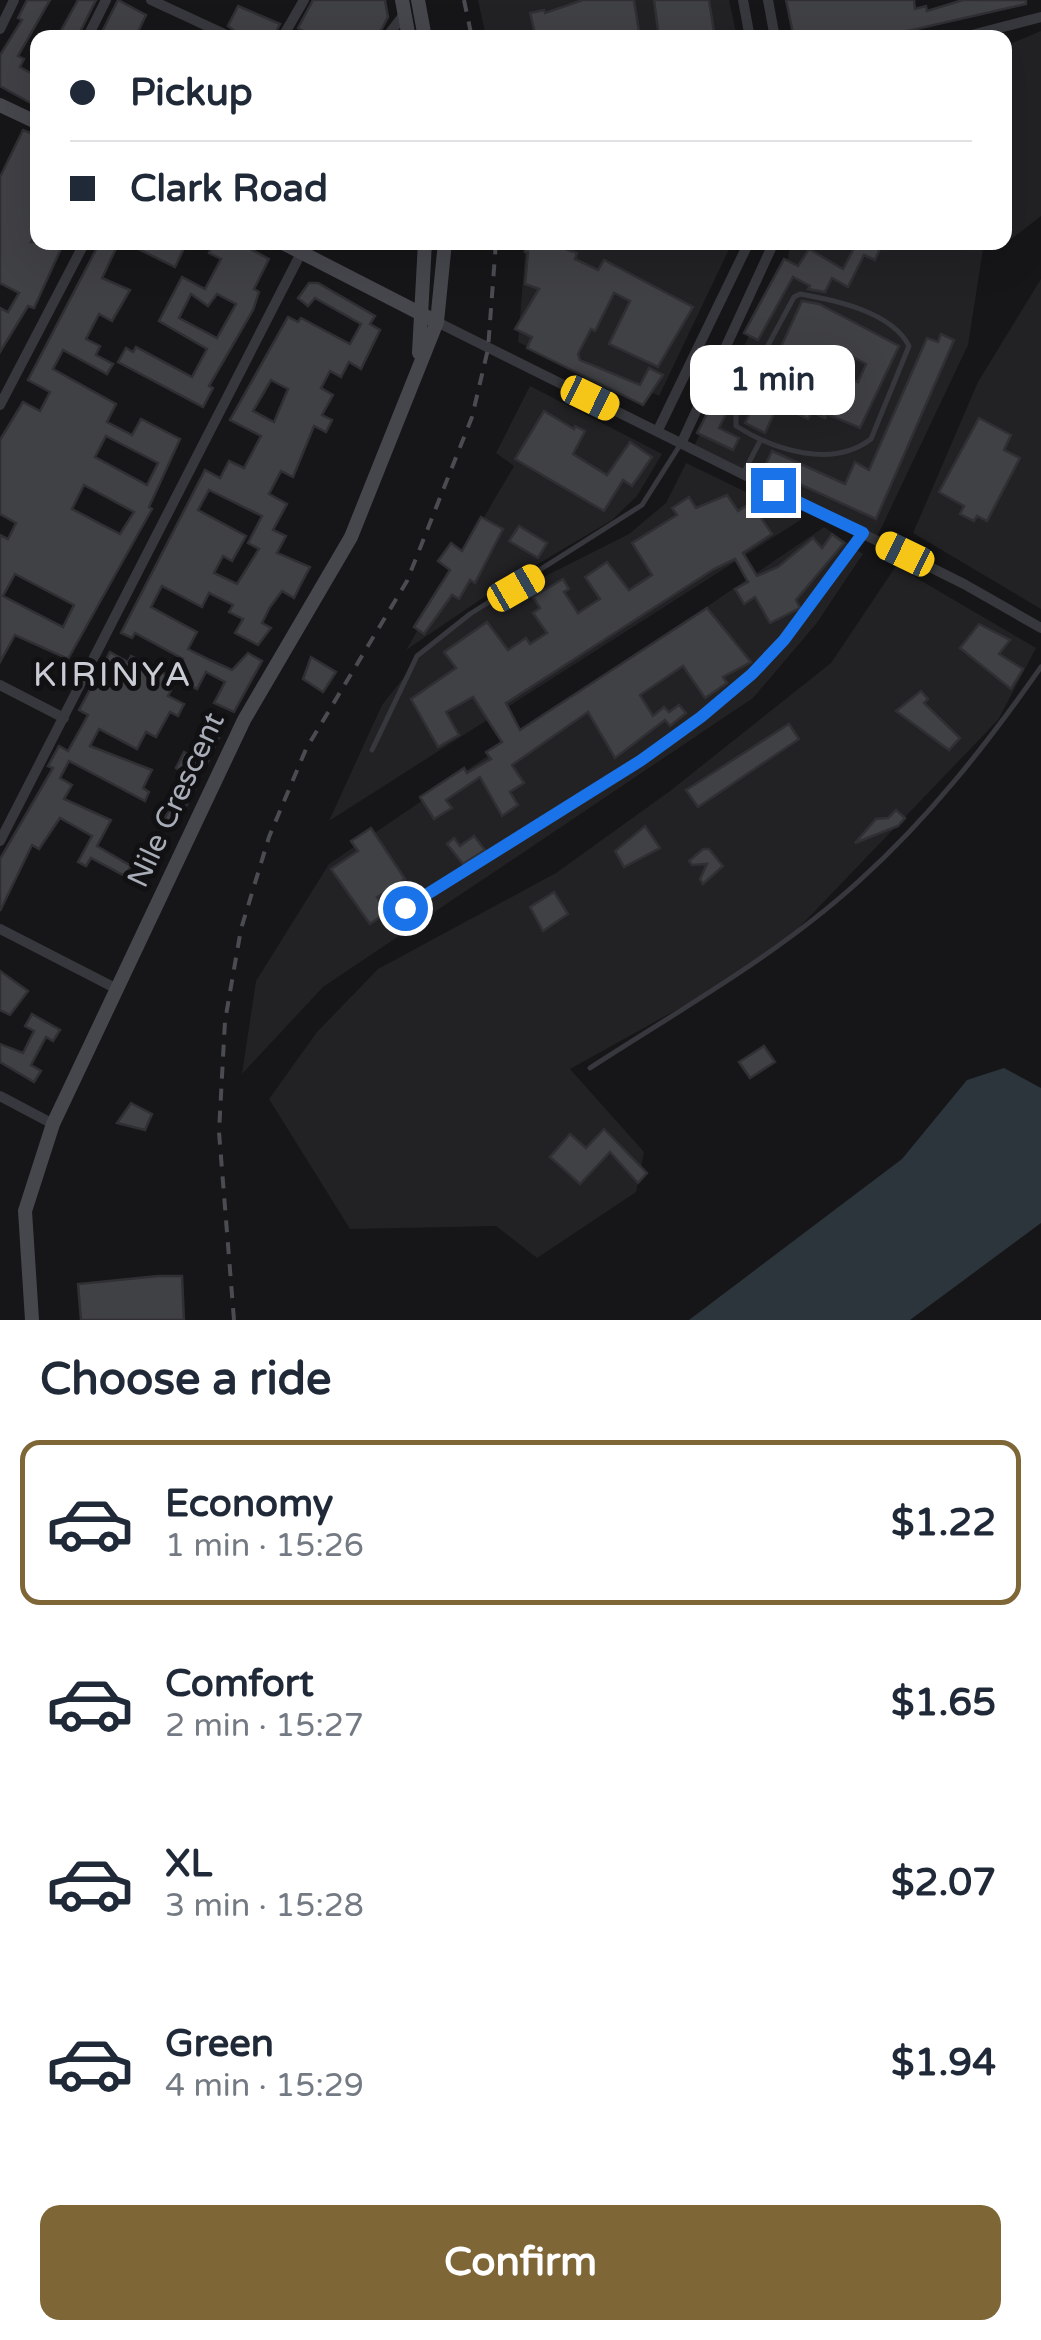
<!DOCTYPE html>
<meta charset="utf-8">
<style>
body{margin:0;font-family:"Varela Round",sans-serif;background:#f6f6f7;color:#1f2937;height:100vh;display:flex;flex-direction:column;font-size:38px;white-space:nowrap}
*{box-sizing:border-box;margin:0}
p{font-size:32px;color:#747a83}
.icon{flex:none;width:55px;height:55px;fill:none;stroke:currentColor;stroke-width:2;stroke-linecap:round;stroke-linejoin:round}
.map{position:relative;height:1320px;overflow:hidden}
.side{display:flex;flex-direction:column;background:#fff;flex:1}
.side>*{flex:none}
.top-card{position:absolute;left:30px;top:30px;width:982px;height:220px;border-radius:20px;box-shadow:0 10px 40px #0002;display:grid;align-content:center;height:220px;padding:0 40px;background:#fff}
.end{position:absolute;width:45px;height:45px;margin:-22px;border:12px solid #1a73e8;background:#fff;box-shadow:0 0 0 5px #fff}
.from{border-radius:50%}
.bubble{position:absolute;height:70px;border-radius:20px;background:#fff;box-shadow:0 10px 40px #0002;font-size:32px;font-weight:700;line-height:70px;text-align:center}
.car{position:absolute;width:30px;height:60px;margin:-30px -15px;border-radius:12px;box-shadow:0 0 8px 2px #0007;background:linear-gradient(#f5c518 24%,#345 0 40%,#f5c518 0 76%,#345 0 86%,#f5c518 0)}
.top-card b{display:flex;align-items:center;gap:35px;height:95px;font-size:38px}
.top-card b+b{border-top:2px solid #e0e1e3}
.top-card i{width:25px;height:25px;background:#1f2937}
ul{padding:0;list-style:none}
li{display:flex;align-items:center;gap:30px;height:165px;margin:0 20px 15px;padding:0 20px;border:5px solid transparent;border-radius:20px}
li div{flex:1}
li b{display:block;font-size:38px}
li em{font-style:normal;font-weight:700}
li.active{border-color:#7e6636}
li>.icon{width:90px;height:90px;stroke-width:1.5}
h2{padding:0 40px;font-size:45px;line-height:120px}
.button{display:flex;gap:20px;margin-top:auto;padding:20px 40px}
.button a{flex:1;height:115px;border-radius:20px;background:#7e6636;color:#fff;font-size:40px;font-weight:700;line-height:115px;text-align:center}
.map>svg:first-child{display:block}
</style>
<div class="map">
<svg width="1041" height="1320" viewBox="0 0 1041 1320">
<rect width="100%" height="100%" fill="#161618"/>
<!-- built -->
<g fill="#222225">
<path d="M478 0H729L737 37H486Z"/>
<path d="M1041 31V216L1001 247 1005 242V46Z"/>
<path d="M526 243H732L659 396 545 341 540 353 518 342Z"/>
<path d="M790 243H984L968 345 877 537 693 448 788 258Z"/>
<path d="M1041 279V609L913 533 978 382Z"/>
<path d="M530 386 662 454 637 496 612 520 499 587 406 650 514 466 496 453Z"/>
<path d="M686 463 802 519 329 821 382 705 427 648 470 614 629 534 666 503Z"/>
<path d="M824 527 863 554 816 624 753 698 323 987 242 1074 256 981 329 864Z"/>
<path d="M896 566 1036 648 998 720 792 935 696 999 570 1069 644 1152 636 1192 537 1258 496 1226 350 1229 269 1099 317 1032 378 969 556 873 670 791 831 663Z"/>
</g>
<!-- water -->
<path fill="#2c353c" d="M1004 1068 1041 1088V1223L910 1320H689L902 1159 967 1080Z"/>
<!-- building -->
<g fill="#404145" stroke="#303034" stroke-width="2.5" fill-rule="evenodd">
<path d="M27 0H50L18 56 24 59 20 67 38 77V107L0 86V55L22 20 18 18Z"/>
<path d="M78 0H96L77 38H57Z"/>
<path d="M118 0 146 15 135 38H99Z"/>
<path d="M313 0H385L388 17 377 38H315L298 28Z"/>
<path d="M583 0H634L640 38H536L530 13 544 10 545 13Z"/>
<path d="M654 0H709L715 38H659Z"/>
<path d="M786 0H914L915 9 926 6 927 11 963 0H1026V4L877 38H794Z"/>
<path d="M238 6 280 24 273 38H244L228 26Z"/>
<path d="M23 130 38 136V231L31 242H64L34 308 28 306 0 352V308L8 312 19 293 0 283V177Z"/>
<path d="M100 242H119L102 278 130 290 112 321 99 314 86 339 100 346 96 355 113 364 107 374 63 350 53 369 116 404 107 422 132 435 141 419 180 439 149 507 152 509 68 659 15 635 0 662V535L8 539 16 523 0 514V440L23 402 40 411 50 392 28 380ZM106 436 158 463 147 485 95 457ZM84 485 134 512 120 534 72 509ZM15 574 74 605 63 627 3 596Z"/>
<path d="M124 242H187L175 267Z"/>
<path d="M214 242H237L269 259 254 289 259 292 253 310 209 386 213 388 203 407 118 362 126 348 133 352 136 347 192 377 207 349 159 321 182 277 205 289 221 259 209 253ZM191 294 208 306 217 294 236 304 217 338 179 318Z"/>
<path d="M525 242H547L568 250 577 253 575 259 598 270 604 260 693 307 658 367 609 344 630 301 614 293 595 331 591 329 578 354 580 360 640 385 649 368 663 375 643 405 527 348 532 337 515 329 539 289 525 284 528 252H525Z"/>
<path d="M837 242H883L875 260 864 255 848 287 832 278 825 292 808 289 810 286 793 277 758 340 744 333 784 259 798 266 809 249 843 269 853 250Z"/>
<path d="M309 283H318L375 316 370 324 380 330 361 369 349 362 341 377 330 371 321 388 333 395 322 415 332 420 326 432 314 426 293 477 281 471 269 494 287 504 273 530 286 536 277 553 310 567 302 582 294 598 282 591 270 607 262 623 271 628 258 645 235 633 243 619 229 612 233 605 209 593 202 607 162 586 151 607 197 632 188 649 210 660 232 670 248 653 262 661 234 712 214 703 225 682 206 672 197 689 174 677 183 659 135 633 132 638 121 633 205 470 220 478 229 461 244 468 261 436 230 420 288 317 298 322 301 318 350 344 361 324 315 298 308 306 298 298ZM271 380 288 389 274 422 253 411ZM209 490 262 516 248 543 259 549 237 584 214 573 223 556 232 561 246 536 198 510Z"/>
<path d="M802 301 819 304 899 346 860 428 827 414 825 418 812 412 808 419 778 405 765 433 745 423 769 374 820 401 833 371 858 382 866 364 840 350 831 368 803 354 800 360 779 351Z"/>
<path d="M941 334 954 340 876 519 764 468 772 451 845 484 855 462 869 470 927 338 938 342Z"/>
<path d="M737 356 751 364 719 428 739 438 733 450 697 433Z"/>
<path d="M544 411 574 429 575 426 585 431 573 454 607 475 630 442 652 457 632 486 623 480 604 511 515 459Z"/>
<path d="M979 418 1011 435 1004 450 1020 458 987 521 977 516 974 521 960 514 964 506 939 492Z"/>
<path d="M727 495 738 511 751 503 772 534 743 553 757 576 778 567 813 538 822 548 832 534 844 543 796 600 800 608 770 623 755 597 744 604 735 589 748 582 735 559 714 569 506 703 520 730 707 608 751 662 723 677 727 683 705 698 683 666 640 695 653 716 664 707 669 712 679 705 686 713 670 726 665 720 615 758 588 712 512 765 524 783 510 792 518 805 502 816 480 777 446 800 452 808 434 819 420 797 464 768 467 773 491 759 486 752 502 742 473 697 446 712 459 735 438 747 411 699 456 668 444 652 487 622 508 650 526 638 530 644 547 633 533 613 540 608 533 597 563 579 569 589 564 592 578 613 600 599 585 577 607 562 629 590 652 575 632 543 677 515 672 508 689 497 696 508Z"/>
<path d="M481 517 503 529 475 583 470 580 459 599 452 595 424 634 414 627 450 570 438 561 451 543 462 551Z"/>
<path d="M519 526 547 543 538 558 509 541Z"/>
<path d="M979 624 1010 640 999 654 1023 669 1011 689 960 648Z"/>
<path d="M110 652 128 662 131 656 176 680 168 696 184 704 178 716 170 712 156 737 146 732 137 749 99 729 90 746 152 770 143 788 149 792 145 801 69 761 60 778 72 785 64 799 111 820 97 846 131 866 125 876 91 858 86 866 78 862 92 836 60 818 39 849 32 845 0 911V859L53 768 48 766 59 746 68 751 88 715 79 710Z"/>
<path d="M311 657 336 672 323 692 303 679Z"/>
<path d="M921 691 928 699 924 703 960 738 949 750 896 711Z"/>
<path d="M789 724 799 739 698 807 686 790Z"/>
<path d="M208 731 219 737 206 766 202 764 195 778 176 768 184 752 193 757Z"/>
<path d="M186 779 197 785 175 827 165 818Z"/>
<path d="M896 810 905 818 898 826 855 843 876 819 888 818Z"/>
<path d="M645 826 660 848 624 867 615 851Z"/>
<path d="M371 828 405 879 377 897 387 912 370 924 331 869 358 851 351 841Z"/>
<path d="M474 836 485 850 463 864 447 844 454 838 460 846Z"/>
<path d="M703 849H709L723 866 703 884 700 879 707 864 692 865 689 861Z"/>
<path d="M554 892 568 914 543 931 530 907Z"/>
<path d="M0 971 28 991 10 1015 0 1010Z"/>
<path d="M32 1014 60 1030 53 1041 46 1037 31 1065 41 1071 34 1082 0 1062V1044L23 1053 34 1031 25 1026Z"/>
<path d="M764 1046 775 1062 750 1078 739 1062Z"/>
<path d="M131 1103 152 1114 145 1130 117 1123Z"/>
<path d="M604 1129 647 1173 638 1183 610 1152 580 1184 550 1157 570 1134 586 1148Z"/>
<path d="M158 1276H182L184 1320H81L78 1284Z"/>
</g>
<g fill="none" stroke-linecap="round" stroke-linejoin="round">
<!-- lane -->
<g stroke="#37383d" stroke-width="5">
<path d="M800 294C835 300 892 312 909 346L871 439C832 469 774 450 736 426V405L794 297Z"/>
<path d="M743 474 760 441"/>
<path d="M372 750 417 656 470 614 642 505 680 445"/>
<path d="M405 908 639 761 701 717 784 640 862 534"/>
<path d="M590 1068C681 1009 779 954 859 881 929 818 987 744 1041 667"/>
</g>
<!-- street -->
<g stroke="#37383d" stroke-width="10">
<path d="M151 0 233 38"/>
<path d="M743 0 750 38"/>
<path d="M768 0 775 38"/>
<path d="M0 29 14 0"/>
<path d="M87 38 106 0"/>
<path d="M282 38 304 0"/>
<path d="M386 38 405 13"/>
<path d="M960 38 1041 17"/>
<path d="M437 322 964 584 1041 628"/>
<path d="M0 405 85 242"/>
<path d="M658 430 749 242"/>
<path d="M681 444 774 242"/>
<path d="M0 685 64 718"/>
<path d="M0 841 301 253"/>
<path d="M0 929 117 989"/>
<path d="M0 1096 53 1124"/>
</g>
<!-- secondary -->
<g stroke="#45474d" stroke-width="14">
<path d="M402 0 409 38"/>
<path d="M418 0 425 38"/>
<path d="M0 105 38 123"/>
<path d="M281 242 437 322"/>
<path d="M419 353 425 242"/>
<path d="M32 1320 25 1211 53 1124 244 720 351 537 437 322 445 242"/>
</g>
<!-- rail -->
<g stroke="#4a4c52" stroke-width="4" stroke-dasharray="12 10" stroke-linecap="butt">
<path d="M464 0 472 38"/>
<path d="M234 1320 219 1132 225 1021 241 929 269 837 306 749 407 581 472 417 488 349 496 242"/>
</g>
</g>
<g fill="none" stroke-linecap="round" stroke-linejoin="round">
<!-- route -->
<path stroke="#1a73e8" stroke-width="12" d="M405 908 640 761 701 717 752 674 784 640 863 533 773 490"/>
</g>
<g text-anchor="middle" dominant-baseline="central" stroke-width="10" stroke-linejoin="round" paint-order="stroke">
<!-- street labels -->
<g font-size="30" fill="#a8adb8" stroke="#111113">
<text transform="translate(176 800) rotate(-65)">Nile Crescent</text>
</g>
<!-- quarter labels -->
<g font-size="35" letter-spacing="2.5" fill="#c9ccd4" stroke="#111113">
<text x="113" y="675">KIRINYA</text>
</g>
</g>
</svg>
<i class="end from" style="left:405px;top:908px"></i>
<i class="end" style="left:773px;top:490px"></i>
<div class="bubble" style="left:690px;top:345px;width:165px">1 min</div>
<i class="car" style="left:590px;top:398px;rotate:116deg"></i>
<i class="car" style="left:905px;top:554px;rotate:296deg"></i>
<i class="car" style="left:516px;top:588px;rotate:60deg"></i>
<div class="top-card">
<b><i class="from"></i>Pickup</b>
<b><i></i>Clark Road</b>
</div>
</div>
<section class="side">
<h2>Choose a ride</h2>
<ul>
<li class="active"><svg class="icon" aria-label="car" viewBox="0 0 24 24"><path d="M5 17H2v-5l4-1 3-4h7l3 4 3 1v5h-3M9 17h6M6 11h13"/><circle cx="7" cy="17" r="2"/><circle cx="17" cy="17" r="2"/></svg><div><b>Economy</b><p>1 min · 15:26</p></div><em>$1.22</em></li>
<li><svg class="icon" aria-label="car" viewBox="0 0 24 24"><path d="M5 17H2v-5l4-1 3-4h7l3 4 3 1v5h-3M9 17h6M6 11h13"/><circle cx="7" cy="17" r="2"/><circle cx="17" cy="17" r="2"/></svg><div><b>Comfort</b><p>2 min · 15:27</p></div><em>$1.65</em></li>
<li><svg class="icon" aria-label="car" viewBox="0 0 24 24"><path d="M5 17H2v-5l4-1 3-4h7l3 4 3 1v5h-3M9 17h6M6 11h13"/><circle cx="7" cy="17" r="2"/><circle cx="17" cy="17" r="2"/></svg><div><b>XL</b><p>3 min · 15:28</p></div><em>$2.07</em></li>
<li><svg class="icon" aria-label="car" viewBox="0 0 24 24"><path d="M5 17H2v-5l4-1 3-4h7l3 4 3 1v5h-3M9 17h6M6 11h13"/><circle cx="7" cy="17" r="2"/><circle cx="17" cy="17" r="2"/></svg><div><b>Green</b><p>4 min · 15:29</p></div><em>$1.94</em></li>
</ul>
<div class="button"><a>Confirm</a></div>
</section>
